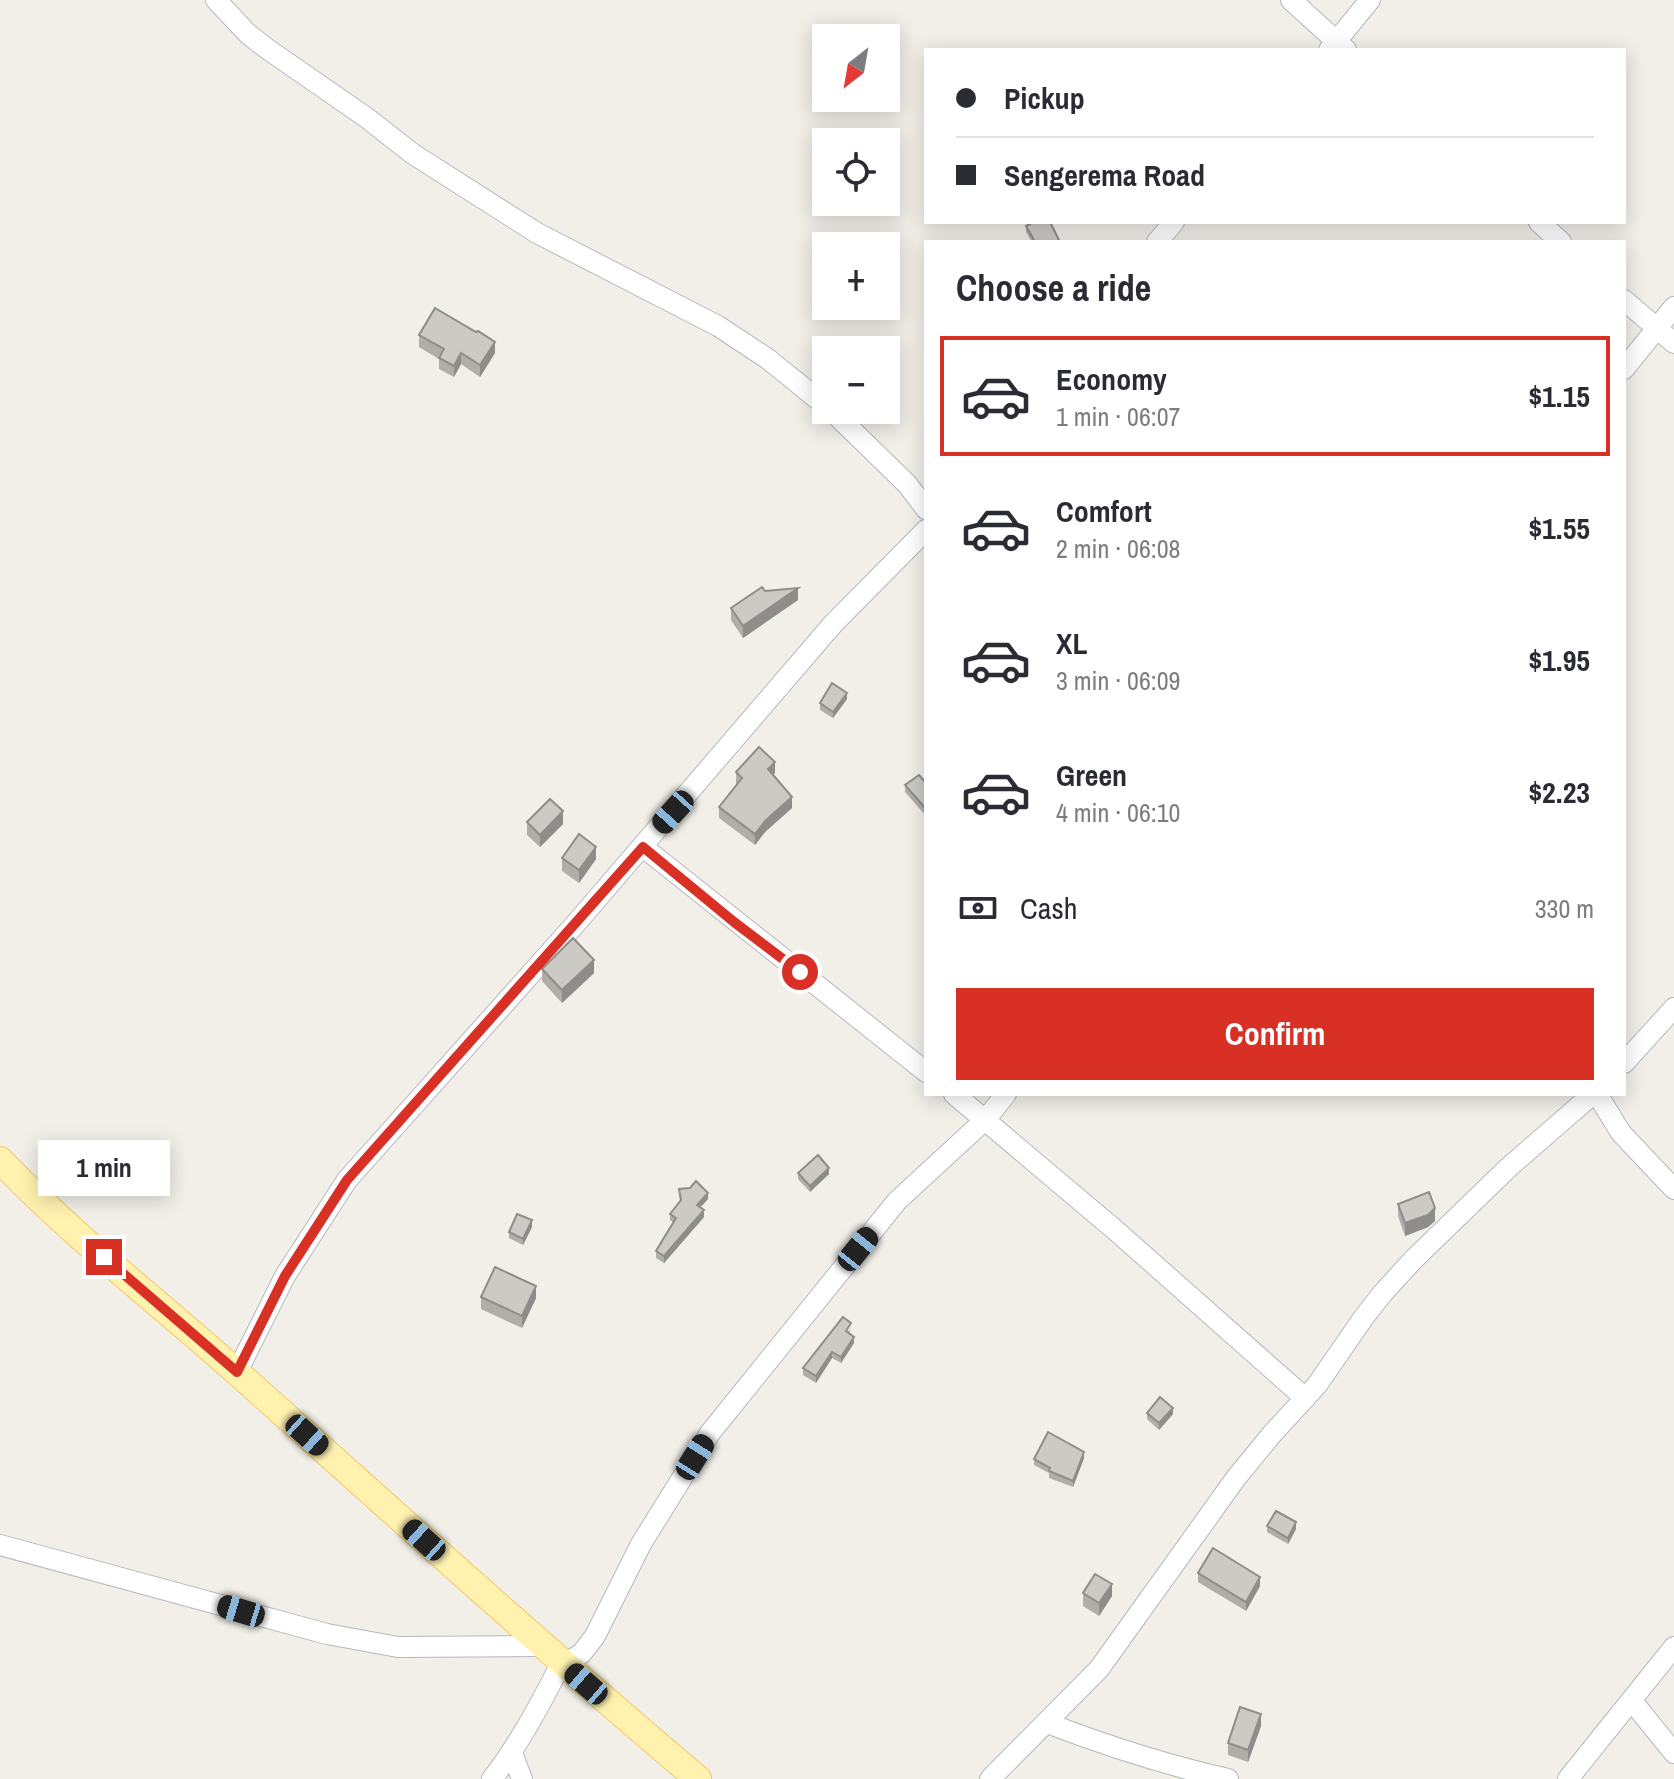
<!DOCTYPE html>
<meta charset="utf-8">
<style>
body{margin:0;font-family:"Archivo Narrow",sans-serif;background:#f2f2f3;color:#2b2b33;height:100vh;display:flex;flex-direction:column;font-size:30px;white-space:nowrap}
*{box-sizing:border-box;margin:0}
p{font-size:26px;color:#7c7c81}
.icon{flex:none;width:44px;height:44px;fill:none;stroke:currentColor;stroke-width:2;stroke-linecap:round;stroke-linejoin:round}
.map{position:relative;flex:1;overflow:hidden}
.details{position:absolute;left:924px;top:240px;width:702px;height:856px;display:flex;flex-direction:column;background:#fff;border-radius:0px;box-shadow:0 4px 20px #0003}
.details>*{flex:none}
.guide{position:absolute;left:924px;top:48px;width:702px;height:176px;border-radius:0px;box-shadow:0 4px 20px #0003;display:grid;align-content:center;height:176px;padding:0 32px;background:#fff}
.needle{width:52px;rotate:211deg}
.buttons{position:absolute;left:812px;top:24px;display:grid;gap:16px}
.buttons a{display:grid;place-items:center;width:88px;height:88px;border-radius:0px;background:#fff;box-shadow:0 4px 20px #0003;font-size:40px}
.end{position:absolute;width:36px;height:36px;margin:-18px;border:10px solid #d93025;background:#fff;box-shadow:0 0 0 4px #fff}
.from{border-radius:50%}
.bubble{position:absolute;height:56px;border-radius:0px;background:#fff;box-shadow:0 4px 20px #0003;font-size:26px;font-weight:800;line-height:56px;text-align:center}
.car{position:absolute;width:24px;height:48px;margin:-24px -12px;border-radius:10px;box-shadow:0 0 6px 2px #0007;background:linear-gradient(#222 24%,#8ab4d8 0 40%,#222 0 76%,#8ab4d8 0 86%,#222 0)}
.guide b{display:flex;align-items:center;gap:28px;height:76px;font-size:30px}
.guide b+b{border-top:2px solid #e1e1e2}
.guide i{width:20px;height:20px;background:#2b2b33}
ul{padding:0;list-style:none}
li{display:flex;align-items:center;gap:24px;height:120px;margin:0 16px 12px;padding:0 16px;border:4px solid transparent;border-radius:0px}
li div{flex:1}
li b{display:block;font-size:30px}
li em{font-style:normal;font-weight:800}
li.selected{border-color:#d93025}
li>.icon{width:72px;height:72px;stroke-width:1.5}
h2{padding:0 32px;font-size:36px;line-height:96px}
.pay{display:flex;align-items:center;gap:20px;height:88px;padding:0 32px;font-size:30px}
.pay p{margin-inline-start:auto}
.cta{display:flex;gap:16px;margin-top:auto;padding:16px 32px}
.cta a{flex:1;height:92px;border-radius:0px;background:#d93025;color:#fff;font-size:32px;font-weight:800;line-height:92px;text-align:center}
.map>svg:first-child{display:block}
</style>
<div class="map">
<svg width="1674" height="1779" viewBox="0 0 1674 1779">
<rect width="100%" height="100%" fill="#f1efe8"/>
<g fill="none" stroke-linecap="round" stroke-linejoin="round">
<defs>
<g id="minor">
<path d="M216 0 248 34 266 48 367 118 413 154 537 233 718 326 768 359 826 406"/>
<path d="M1291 0 1346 50"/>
<path d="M1329 50 1370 0"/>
<path d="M1539 222 1561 242"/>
<path d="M1157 242 1174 222"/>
<path d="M1624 300 1674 343"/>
<path d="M1624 369 1674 307"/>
<path d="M831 410 907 484 926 509"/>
<path d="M643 847 926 1072"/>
<path d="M1624 1063 1674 1008"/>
<path d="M954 1094 1114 1229 1305 1398"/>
<path d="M1597 1094 1621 1133 1674 1189"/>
<path d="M237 1372 285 1276 347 1180 578 921 833 624 926 530"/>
<path d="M0 1545 327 1634 398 1647 541 1646"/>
<path d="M564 1665 582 1653 595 1636 641 1544 710 1433 897 1201 986 1119 1006 1094"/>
<path d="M1632 1701 1674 1753"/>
<path d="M1047 1723C1107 1746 1166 1765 1228 1779"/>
<path d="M512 1753 522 1779"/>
<path d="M492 1779C520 1743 541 1704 561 1663"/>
<path d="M990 1779 1099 1669 1236 1478 1272 1434 1317 1385 1364 1317 1382 1294 1413 1260 1509 1167 1593 1094"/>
<path d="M1568 1779 1674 1647"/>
</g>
<path id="major" d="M0 1160C74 1237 159 1303 239 1374 391 1510 542 1647 698 1779"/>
</defs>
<!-- minor casing -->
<use href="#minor" stroke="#b5b8bc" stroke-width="22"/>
<!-- major casing -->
<use href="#major" stroke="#f2c960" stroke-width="28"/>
<!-- minor -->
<use href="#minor" stroke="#fff" stroke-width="20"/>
<!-- major -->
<use href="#major" stroke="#fff2af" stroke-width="26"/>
</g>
<!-- wall -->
<g fill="#afaea9">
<path d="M1026 226 1060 242H1032L1026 232Z"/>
<path d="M419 335 495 353 480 377 461 364 454 377 439 369V359L419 347Z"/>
<path d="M765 591 798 600 743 638 731 620V608Z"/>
<path d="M847 699 833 718 820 710V703Z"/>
<path d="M736 772 775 773 773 775 792 808 765 832 755 845 719 818V807L737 785 736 783Z"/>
<path d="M925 782H926V816L905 792V785Z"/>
<path d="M527 822 563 824 540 847 527 835Z"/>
<path d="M562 858 596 859 579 883 562 871Z"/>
<path d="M542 969 594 973 562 1003 542 981Z"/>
<path d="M798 1173 829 1174 810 1192 798 1179Z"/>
<path d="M679 1189 708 1199 700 1207 704 1217 664 1263 656 1258V1251L674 1223 670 1220V1214L680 1201Z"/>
<path d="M1398 1204 1435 1221 1428 1227 1405 1236 1398 1216Z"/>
<path d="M532 1227 523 1245 509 1238V1232Z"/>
<path d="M481 1297 536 1298 522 1328 481 1309Z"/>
<path d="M851 1329 849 1333 854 1343 841 1363 832 1358 816 1383 803 1375V1368Z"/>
<path d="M1147 1413 1173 1414 1159 1430 1147 1419Z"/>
<path d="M1084 1458 1073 1487 1049 1478V1473L1034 1465V1459Z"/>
<path d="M1267 1526 1296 1529 1288 1544 1267 1532Z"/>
<path d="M1198 1573 1260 1586 1246 1611 1198 1582Z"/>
<path d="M1083 1593 1112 1596 1099 1616 1083 1606Z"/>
<path d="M1261 1726 1248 1762 1228 1755V1743Z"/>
</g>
<!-- shaded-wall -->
<g fill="#8f8d8a">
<path d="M495 342V353L480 377V365Z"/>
<path d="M461 353V364L454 377V366Z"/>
<path d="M798 588V600L743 638V626Z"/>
<path d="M847 693V699L833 718V712Z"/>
<path d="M775 762V773L768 780V769Z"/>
<path d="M792 797V808L765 832 755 845V834L765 821Z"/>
<path d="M563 811V824L540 847V835Z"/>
<path d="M596 847V859L579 883V870Z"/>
<path d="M594 960V973L562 1003V990Z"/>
<path d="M829 1168V1174L810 1192V1186Z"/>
<path d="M708 1193V1199L697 1211V1205Z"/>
<path d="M1435 1208V1221L1428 1227 1405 1236V1223Z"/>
<path d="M704 1210V1217L664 1263V1256Z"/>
<path d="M532 1220V1227L523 1245V1239Z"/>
<path d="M536 1286V1298L522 1328V1316Z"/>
<path d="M854 1337V1343L841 1363V1357Z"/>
<path d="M832 1352V1358L816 1383V1376Z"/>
<path d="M1173 1408V1414L1159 1430V1423Z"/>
<path d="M1084 1452V1458L1073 1487V1481Z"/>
<path d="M1296 1522V1529L1288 1544V1538Z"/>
<path d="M1260 1577V1586L1246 1611V1602Z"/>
<path d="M1112 1584V1596L1099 1616V1603Z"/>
<path d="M1261 1714V1726L1248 1762V1750Z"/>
</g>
<!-- building -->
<g fill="#cccac5" stroke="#8f8d8a" stroke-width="2">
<path d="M1034 222H1050L1060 242H1035L1026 226Z"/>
<path d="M435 308 476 332 478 331 495 342 480 365 461 353 454 366 439 358 444 349 419 335Z"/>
<path d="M762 587 765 591 798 588 743 626 731 608Z"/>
<path d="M832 683 847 693 833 712 820 703Z"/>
<path d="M759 747 775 762 768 769 792 797 765 821 755 834 719 807 742 778 736 772Z"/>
<path d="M919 775 925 782H926V809L905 785Z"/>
<path d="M550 799 563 811 540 835 527 822Z"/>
<path d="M579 834 596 847 579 870 562 858Z"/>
<path d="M573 938 594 960 562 990 542 969Z"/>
<path d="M818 1155 829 1168 810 1186 798 1173Z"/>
<path d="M696 1181 708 1193 697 1205 704 1210 664 1256 656 1251 676 1218 670 1214 681 1200 679 1189 690 1188Z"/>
<path d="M1429 1192 1435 1208 1428 1215 1405 1223 1398 1204Z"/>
<path d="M517 1214 532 1220 523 1239 509 1232Z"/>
<path d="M495 1267 536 1286 522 1316 481 1297Z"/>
<path d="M843 1317 851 1323 846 1331 854 1337 841 1357 832 1352 816 1376 803 1368Z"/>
<path d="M1160 1397 1173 1408 1159 1423 1147 1413Z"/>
<path d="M1048 1432 1084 1452 1073 1481 1049 1471 1050 1468 1034 1459Z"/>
<path d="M1276 1511 1296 1522 1288 1538 1267 1526Z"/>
<path d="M1213 1548 1260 1577 1246 1602 1198 1573Z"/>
<path d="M1095 1574 1112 1584 1099 1603 1083 1593Z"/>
<path d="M1240 1707 1261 1714 1248 1750 1228 1743Z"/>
</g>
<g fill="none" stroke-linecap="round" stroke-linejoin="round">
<!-- route -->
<path stroke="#d93025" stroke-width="10" d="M104 1257 237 1372 285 1276 347 1180 643 847 734 922 800 972"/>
</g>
</svg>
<div class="buttons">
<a><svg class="needle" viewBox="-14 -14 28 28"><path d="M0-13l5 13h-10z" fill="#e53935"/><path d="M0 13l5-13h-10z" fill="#7c7c81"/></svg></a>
<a><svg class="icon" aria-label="locate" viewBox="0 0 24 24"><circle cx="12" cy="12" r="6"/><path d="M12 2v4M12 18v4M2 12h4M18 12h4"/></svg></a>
<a>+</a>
<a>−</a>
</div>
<i class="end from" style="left:800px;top:972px"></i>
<i class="end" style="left:104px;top:1257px"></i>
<div class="bubble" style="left:38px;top:1140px;width:132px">1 min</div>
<i class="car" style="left:673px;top:812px;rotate:222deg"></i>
<i class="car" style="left:858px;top:1249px;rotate:39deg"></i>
<i class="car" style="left:307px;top:1435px;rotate:132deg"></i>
<i class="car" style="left:695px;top:1457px;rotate:32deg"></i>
<i class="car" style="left:424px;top:1540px;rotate:312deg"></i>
<i class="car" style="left:241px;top:1611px;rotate:287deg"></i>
<i class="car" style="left:586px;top:1684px;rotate:311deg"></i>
<div class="guide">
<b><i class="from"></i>Pickup</b>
<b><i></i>Sengerema Road</b>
</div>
<section class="details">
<h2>Choose a ride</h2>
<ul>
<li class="selected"><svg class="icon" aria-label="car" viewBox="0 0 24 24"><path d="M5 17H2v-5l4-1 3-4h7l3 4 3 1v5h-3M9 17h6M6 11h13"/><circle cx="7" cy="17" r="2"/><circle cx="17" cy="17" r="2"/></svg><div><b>Economy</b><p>1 min · 06:07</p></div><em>$1.15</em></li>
<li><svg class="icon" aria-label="car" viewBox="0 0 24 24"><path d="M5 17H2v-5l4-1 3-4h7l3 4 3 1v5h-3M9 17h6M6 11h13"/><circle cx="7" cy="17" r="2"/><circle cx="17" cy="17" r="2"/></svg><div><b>Comfort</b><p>2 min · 06:08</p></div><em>$1.55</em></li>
<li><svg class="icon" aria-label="car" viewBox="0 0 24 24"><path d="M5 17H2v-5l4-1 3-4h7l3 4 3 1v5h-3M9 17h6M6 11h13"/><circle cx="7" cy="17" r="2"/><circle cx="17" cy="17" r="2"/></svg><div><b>XL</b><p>3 min · 06:09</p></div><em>$1.95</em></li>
<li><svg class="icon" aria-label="car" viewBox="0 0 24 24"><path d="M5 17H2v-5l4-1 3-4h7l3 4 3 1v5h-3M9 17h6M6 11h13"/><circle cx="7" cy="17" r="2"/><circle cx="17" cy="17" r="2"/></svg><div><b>Green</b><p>4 min · 06:10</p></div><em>$2.23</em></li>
</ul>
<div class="pay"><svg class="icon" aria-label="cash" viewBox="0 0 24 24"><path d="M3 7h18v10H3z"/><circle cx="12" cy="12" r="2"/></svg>Cash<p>330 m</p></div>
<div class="cta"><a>Confirm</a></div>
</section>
</div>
